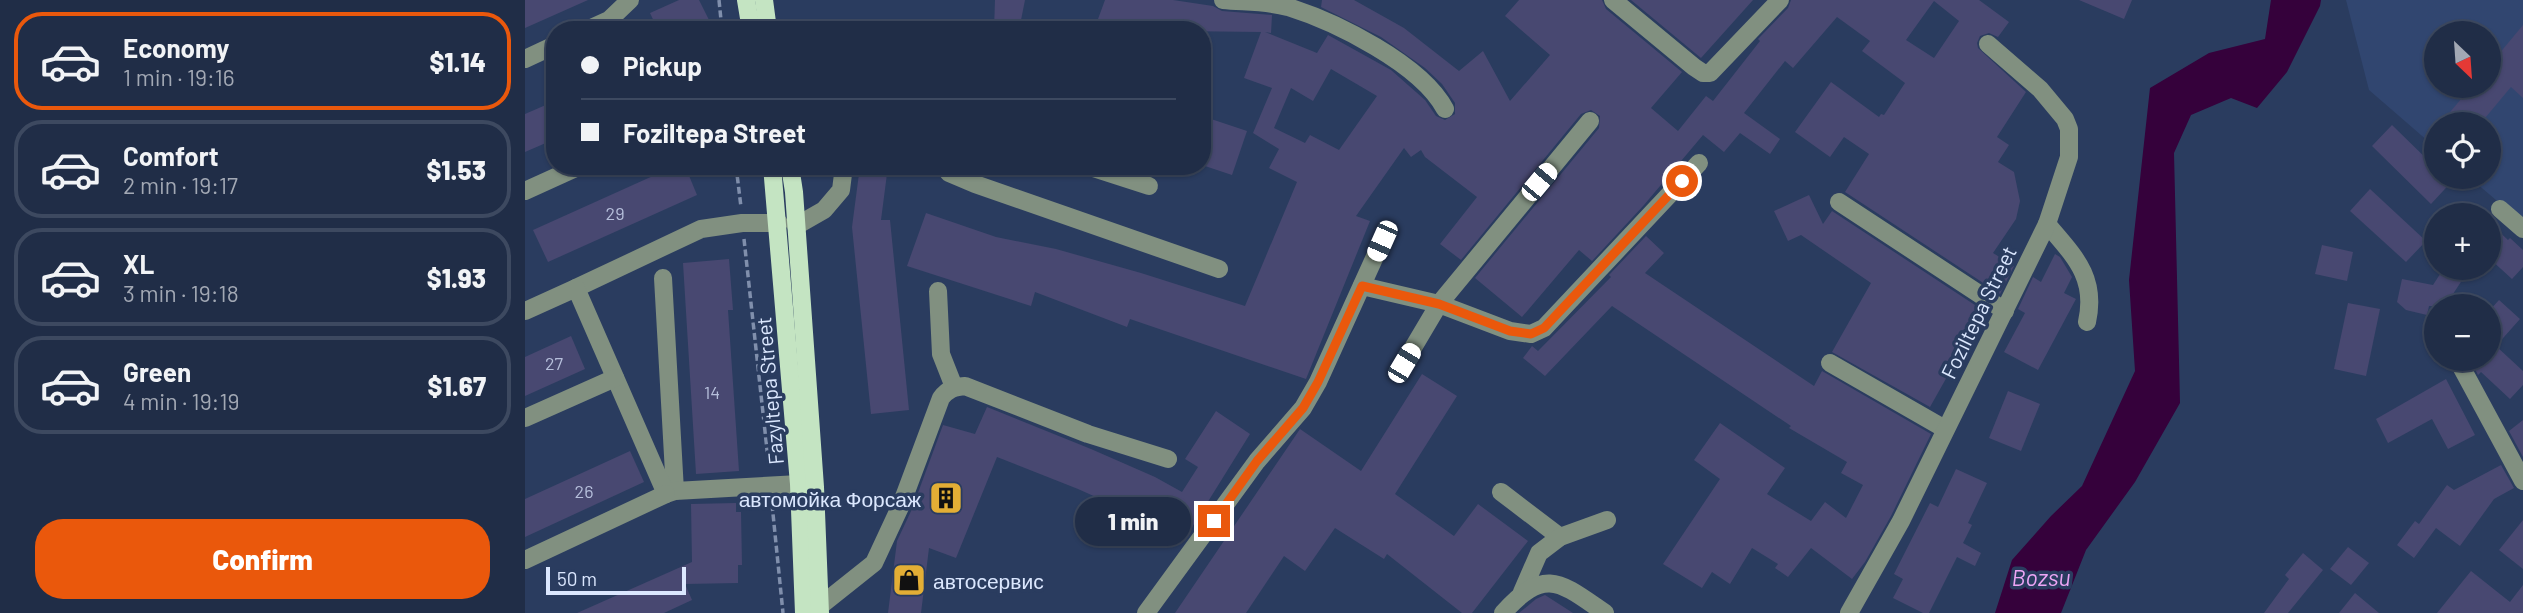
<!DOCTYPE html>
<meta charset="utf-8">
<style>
body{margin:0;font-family:Barlow,sans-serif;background:#2d3952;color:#f1f3f6;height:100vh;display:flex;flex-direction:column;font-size:26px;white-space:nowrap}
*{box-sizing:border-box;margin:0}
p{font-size:23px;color:#a2a8b4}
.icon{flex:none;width:38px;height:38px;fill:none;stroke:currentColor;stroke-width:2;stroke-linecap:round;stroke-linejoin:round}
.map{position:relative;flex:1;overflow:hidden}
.drawer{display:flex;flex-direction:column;background:#202d47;width:525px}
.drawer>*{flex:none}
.hud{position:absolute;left:21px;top:21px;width:665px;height:154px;border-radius:28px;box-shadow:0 2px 5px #0004,0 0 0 2px #3d4960;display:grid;align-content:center;height:154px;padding:0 35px;background:#202d47}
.needle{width:46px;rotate:155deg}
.tools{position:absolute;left:1899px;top:21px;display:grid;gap:14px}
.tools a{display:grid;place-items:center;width:77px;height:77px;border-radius:50%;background:#202d47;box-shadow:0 2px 5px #0004,0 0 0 2px #3d4960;font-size:35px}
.scale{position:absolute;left:21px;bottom:18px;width:140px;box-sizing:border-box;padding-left:7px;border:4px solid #dbe7fe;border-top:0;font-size:19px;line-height:24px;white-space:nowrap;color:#dbe7fe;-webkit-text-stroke:5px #2a3c5f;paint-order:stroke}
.end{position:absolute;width:32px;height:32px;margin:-16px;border:9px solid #ea580c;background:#fff;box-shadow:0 0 0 4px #fff}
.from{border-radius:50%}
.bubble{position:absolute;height:49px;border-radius:24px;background:#202d47;box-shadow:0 2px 5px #0004,0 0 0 2px #3d4960;font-size:23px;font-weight:800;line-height:49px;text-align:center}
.car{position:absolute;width:21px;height:42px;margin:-21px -10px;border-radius:9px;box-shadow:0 0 5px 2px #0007;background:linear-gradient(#fff 24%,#345 0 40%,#fff 0 76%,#345 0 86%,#fff 0)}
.hud b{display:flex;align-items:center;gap:24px;height:66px;font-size:26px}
.hud b+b{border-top:2px solid #3d4960}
.hud i{width:18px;height:18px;background:#f1f3f6}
ul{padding:12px 0 0;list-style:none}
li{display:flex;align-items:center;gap:21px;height:98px;margin:0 14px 10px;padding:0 21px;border:4px solid #3d4960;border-radius:28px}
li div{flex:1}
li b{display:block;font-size:26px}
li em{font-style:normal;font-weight:800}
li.on{border-color:#ea580c}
li>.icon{width:63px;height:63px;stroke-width:1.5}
.primary-button{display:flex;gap:14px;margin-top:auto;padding:14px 35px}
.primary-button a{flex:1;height:80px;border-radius:28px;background:#ea580c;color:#fff;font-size:28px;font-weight:800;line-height:80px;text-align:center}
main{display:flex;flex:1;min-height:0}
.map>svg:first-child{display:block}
</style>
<main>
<section class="drawer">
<ul>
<li class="on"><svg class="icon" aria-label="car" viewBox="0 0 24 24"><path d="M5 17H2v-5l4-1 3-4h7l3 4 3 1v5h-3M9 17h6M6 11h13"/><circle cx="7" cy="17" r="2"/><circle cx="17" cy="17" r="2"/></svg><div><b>Economy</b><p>1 min · 19:16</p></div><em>$1.14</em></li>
<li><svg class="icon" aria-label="car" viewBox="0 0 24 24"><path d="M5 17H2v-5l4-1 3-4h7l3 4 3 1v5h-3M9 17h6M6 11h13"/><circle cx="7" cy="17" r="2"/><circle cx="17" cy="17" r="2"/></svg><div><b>Comfort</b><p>2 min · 19:17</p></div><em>$1.53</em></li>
<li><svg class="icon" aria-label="car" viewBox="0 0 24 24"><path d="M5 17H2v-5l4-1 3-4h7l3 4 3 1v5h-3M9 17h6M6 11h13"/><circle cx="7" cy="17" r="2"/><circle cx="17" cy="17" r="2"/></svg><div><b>XL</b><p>3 min · 19:18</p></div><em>$1.93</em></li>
<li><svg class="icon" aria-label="car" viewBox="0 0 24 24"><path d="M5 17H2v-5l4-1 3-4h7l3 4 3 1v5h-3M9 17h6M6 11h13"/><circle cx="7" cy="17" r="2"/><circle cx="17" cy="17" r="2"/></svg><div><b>Green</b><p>4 min · 19:19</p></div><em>$1.67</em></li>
</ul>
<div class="primary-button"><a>Confirm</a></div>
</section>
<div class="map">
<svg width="1998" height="613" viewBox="0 0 1998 613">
<rect width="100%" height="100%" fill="#2a3c5f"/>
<!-- built -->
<path fill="#314670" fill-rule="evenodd" d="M1821 0H1998V223L1944 177H1964V124H1911V148L1844 90ZM1911 33H1964V86H1911Z"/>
<!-- water -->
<path fill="#35013b" d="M1746 0H1796L1795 6 1762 72 1732 108 1706 98 1666 115 1649 153 1655 403 1610 482 1561 550 1536 613H1470L1487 560 1526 516 1557 486 1610 371 1604 280 1625 88 1684 53 1740 39Z"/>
<!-- building -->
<g fill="#484871" fill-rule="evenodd">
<path d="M0 0H63L0 28Z"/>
<path d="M154 0H174L185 22 178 25 180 30H133L125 13Z"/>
<path d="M470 0H500L494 30H469Z"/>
<path d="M580 0H648L688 6 697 11 747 15 746 33 740 32 792 53 803 35 866 70 900 100 911 116 920 120 930 114V103L917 84 900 68 856 37 796 7 797 0H829L879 28 934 71 958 51 985 101 1025 55 980 16 994 0H1077L1081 9 1157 72 1126 108 1153 131 1181 96 1188 101 1235 41 1233 39 1263 8 1266 0H1454L1484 22 1473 37 1464 33 1455 36 1452 43 1453 48 1501 92 1472 137 1484 145 1473 162 1489 172 1495 201 1491 219 1468 253 1489 266 1475 294 1320 192 1344 154 1319 137 1305 157 1270 132 1306 82 1354 117 1356 114 1359 115 1380 83 1337 51 1345 41 1312 17 1268 68 1260 61 1219 113 1255 139 1245 154 1215 133 1199 152 1178 135 1119 205 1067 261 1054 250 997 317 950 278 1074 128 1075 116 1066 110 1056 114 936 260 915 244 952 197 900 157 896 150 886 157 879 148 831 216 845 221 781 379 605 319 602 327 510 292 506 306 382 266 401 213 471 237 531 249 616 273 720 306 772 182 744 168 754 149 728 133 747 88 719 78 736 32 569 30ZM1409 1 1434 21 1409 58 1381 40ZM806 69 852 96 814 150 785 135 780 143 749 128 766 88 788 101Z"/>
<path d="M1106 0H1228L1176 58Z"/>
<path d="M1554 0H1607L1599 19Z"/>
<path d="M1998 25V98L1986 87 1955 124H1915L1947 86H1964V66Z"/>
<path d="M30 101V139L0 152V114Z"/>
<path d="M677 116 722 131 707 175 677 165Z"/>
<path d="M1867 125 1911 168V177H1931L1906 204 1847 146Z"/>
<path d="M150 166H160L172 195 23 262 8 230Z"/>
<path d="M335 166H363L356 220H365L384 410 346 414 327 227Z"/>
<path d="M1845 189 1901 241 1881 262 1825 211Z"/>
<path d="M1284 195 1298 224 1307 211 1459 311 1405 407 1307 352 1346 283 1276 235 1263 241 1249 211Z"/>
<path d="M1964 222 1983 240 1985 238 1998 250V267L1987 279 1964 258Z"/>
<path d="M1121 236 1139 253 1120 273 1289 386 1297 371 1406 434 1366 516 1340 562 1327 579 1286 548 1263 577 1250 568 1253 564 1227 548 1205 584 1187 572 1177 588 1138 564 1195 479 1169 460 1195 423 1260 468 1242 494 1286 521 1300 502 1321 518 1338 485 1316 473 1322 462 1264 428 1266 426 1087 306 1020 376 998 358 1007 346 1013 351 1086 277 1084 275Z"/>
<path d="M1797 245 1828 252 1822 281 1790 274Z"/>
<path d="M1530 254 1535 257 1547 277 1539 293 1551 299 1513 370 1479 352 1500 313 1493 309 1508 277 1516 282Z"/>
<path d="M204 259 208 310H203L214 471 171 474 158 263Z"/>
<path d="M1919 268H1945L1928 294 1942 306H1904L1902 315 1881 310 1872 302 1877 279 1908 285Z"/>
<path d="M1974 300 1995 319 1971 346 1998 371V385L1985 399 1956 372 1953 375 1945 359H1964V311Z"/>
<path d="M1823 303 1855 309 1841 376 1809 369Z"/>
<path d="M46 336 60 369 0 396V357Z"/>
<path d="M897 374 932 396 870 494 929 536 953 504 1003 541 947 613H937L862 554 859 559 810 528 780 571 759 556 721 613H650L775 429 836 471Z"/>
<path d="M1921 379 1950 435 1923 449 1907 419 1863 443 1851 419Z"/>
<path d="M1483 391 1515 404 1496 451 1464 438Z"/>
<path d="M462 407 566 449 630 477 657 492 673 467 660 459 691 411 725 434 661 537 553 489 472 457 431 558 404 548 396 613H363L372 541 387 509 418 425 450 434Z"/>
<path d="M1998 420V457L1984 431Z"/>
<path d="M105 451 119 482 0 537V499Z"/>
<path d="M1976 465 1989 488 1969 499 1935 546 1911 528 1889 558 1872 545 1890 521 1894 524 1922 485 1929 490Z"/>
<path d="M1431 469 1462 483 1443 523 1447 525 1438 543 1456 553 1450 566 1432 557 1404 613H1398L1368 598 1378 579 1369 574 1405 503 1413 507Z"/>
<path d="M211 503V512H216L217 565H213V583L160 584 167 600 139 613H52L167 562 166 504Z"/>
<path d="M1998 520V569L1974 550Z"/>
<path d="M1823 547 1844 563 1826 585 1805 569Z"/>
<path d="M1778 553 1798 570 1763 613H1739L1764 579 1760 575Z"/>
<path d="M1946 571 1985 602 1998 585V613H1912Z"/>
<path d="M1830 593 1854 613H1814Z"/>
<path d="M1020 595 1048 613H994L1011 599Z"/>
</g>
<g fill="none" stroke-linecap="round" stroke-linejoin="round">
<!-- path -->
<g stroke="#808fac" stroke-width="3.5" stroke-dasharray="7 3.5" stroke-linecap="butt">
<path d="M194 0 197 30"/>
<path d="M211 166 216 207"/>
<path d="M219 239 244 468"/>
<path d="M247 504 258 613"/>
</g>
<!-- minor -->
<g stroke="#819080" stroke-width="18">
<path d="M698 0C719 2 742 1 763 7 811 22 896 64 920 109"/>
<path d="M1088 0 1169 67 1178 73H1185L1255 0"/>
<path d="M62 30 84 20 105 0"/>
<path d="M0 59 30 45"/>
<path d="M418 166 424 173 450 184 694 269"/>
<path d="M562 166 624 186"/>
<path d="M0 191 55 166"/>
<path d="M1314 202 1480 311"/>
<path d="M1975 209 1998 229"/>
<path d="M1522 224C1549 256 1572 277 1562 322"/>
<path d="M271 226 299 210 316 190 319 166"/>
<path d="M138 278 150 491"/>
<path d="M837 286 914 304 985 331 1006 334 1019 328 1174 163"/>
<path d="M51 288 176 229 217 223H254"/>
<path d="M413 291 416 354 429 387"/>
<path d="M0 311 51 288 141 494 150 491 274 484"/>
<path d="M1932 359 1998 481"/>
<path d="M879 363 914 304 1065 121"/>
<path d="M1305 363 1420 429"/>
<path d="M0 418 90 378"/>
<path d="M976 492 1035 537"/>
<path d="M0 560 141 494"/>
<path d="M997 592 1014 553 1035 537 1082 520"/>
<path d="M295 606 349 563 376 505 416 398C423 389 429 387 440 386L563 434 643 459"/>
<path d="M621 613 732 461 778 408 793 382 857 241"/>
<path d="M978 613C1020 566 1035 582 1080 613"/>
<path d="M1324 613 1376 521 1522 224 1544 157V129L1540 119 1515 89 1463 44"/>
</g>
<!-- major -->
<g stroke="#c4e4c2" stroke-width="18">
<path d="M221 0 226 30"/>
<path d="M239 0 243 30"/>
<path d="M247 166 274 484 279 613"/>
<path d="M265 166 269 192 290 487 295 613"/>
</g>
</g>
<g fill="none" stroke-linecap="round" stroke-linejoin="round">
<!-- route -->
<path stroke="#ea580c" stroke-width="9" d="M689 521 732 461 778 408 793 382 837 286 914 304 985 331 1006 334 1019 328 1157 181"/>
</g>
<!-- icons -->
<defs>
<symbol id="building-square" viewBox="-11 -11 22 22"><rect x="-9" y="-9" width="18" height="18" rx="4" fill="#e3ae35" stroke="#2a3c5f"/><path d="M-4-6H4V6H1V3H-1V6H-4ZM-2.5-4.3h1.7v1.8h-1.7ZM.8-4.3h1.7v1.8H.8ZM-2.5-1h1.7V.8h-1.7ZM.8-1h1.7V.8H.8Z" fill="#111"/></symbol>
<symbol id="shop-square" viewBox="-11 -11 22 22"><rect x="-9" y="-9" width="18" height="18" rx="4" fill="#e3ae35" stroke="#2a3c5f"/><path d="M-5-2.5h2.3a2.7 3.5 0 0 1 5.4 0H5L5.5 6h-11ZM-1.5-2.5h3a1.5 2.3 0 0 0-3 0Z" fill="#111"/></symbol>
</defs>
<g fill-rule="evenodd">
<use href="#building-square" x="402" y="479" width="38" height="38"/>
<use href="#shop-square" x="365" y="561" width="38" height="38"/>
</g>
<g text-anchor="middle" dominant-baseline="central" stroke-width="7" stroke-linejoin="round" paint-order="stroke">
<!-- number labels -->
<g font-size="18" fill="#b6bfdb">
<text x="90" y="213">29</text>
<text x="29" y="363">27</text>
<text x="187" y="392">14</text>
<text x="59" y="491">26</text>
</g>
<!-- street labels -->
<g font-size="21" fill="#dbe7fe" stroke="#2a3c5f">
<text transform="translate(1453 312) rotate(-64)">Foziltepa Street</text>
<text transform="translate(244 391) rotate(-95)">Fazyltepa Street</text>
</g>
<!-- poi labels -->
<g font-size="21" fill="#dbe7fe" stroke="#2a3c5f" text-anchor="end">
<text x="396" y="498">автомойка Форсаж</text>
<text x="408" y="580" text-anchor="start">автосервис</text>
</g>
<!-- water labels -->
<g font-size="23" font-style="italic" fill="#eda5f5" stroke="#2a3c5f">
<text x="1516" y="577">Bozsu</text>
</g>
</g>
</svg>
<div class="tools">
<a><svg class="needle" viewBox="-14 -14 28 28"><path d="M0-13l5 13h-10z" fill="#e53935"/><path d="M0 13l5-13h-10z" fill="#a2a8b4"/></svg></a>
<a><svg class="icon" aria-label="locate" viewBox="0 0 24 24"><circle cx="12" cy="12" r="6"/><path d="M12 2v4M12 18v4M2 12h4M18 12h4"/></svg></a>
<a>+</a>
<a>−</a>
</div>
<div class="scale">50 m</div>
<i class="end from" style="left:1157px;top:181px"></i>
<i class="end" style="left:689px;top:521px"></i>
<div class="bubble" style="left:550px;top:497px;width:116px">1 min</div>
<i class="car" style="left:1014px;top:182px;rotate:40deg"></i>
<i class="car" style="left:857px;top:241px;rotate:204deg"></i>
<i class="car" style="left:879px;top:363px;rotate:31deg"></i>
<div class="hud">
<b><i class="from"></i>Pickup</b>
<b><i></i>Foziltepa Street</b>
</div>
</div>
</main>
